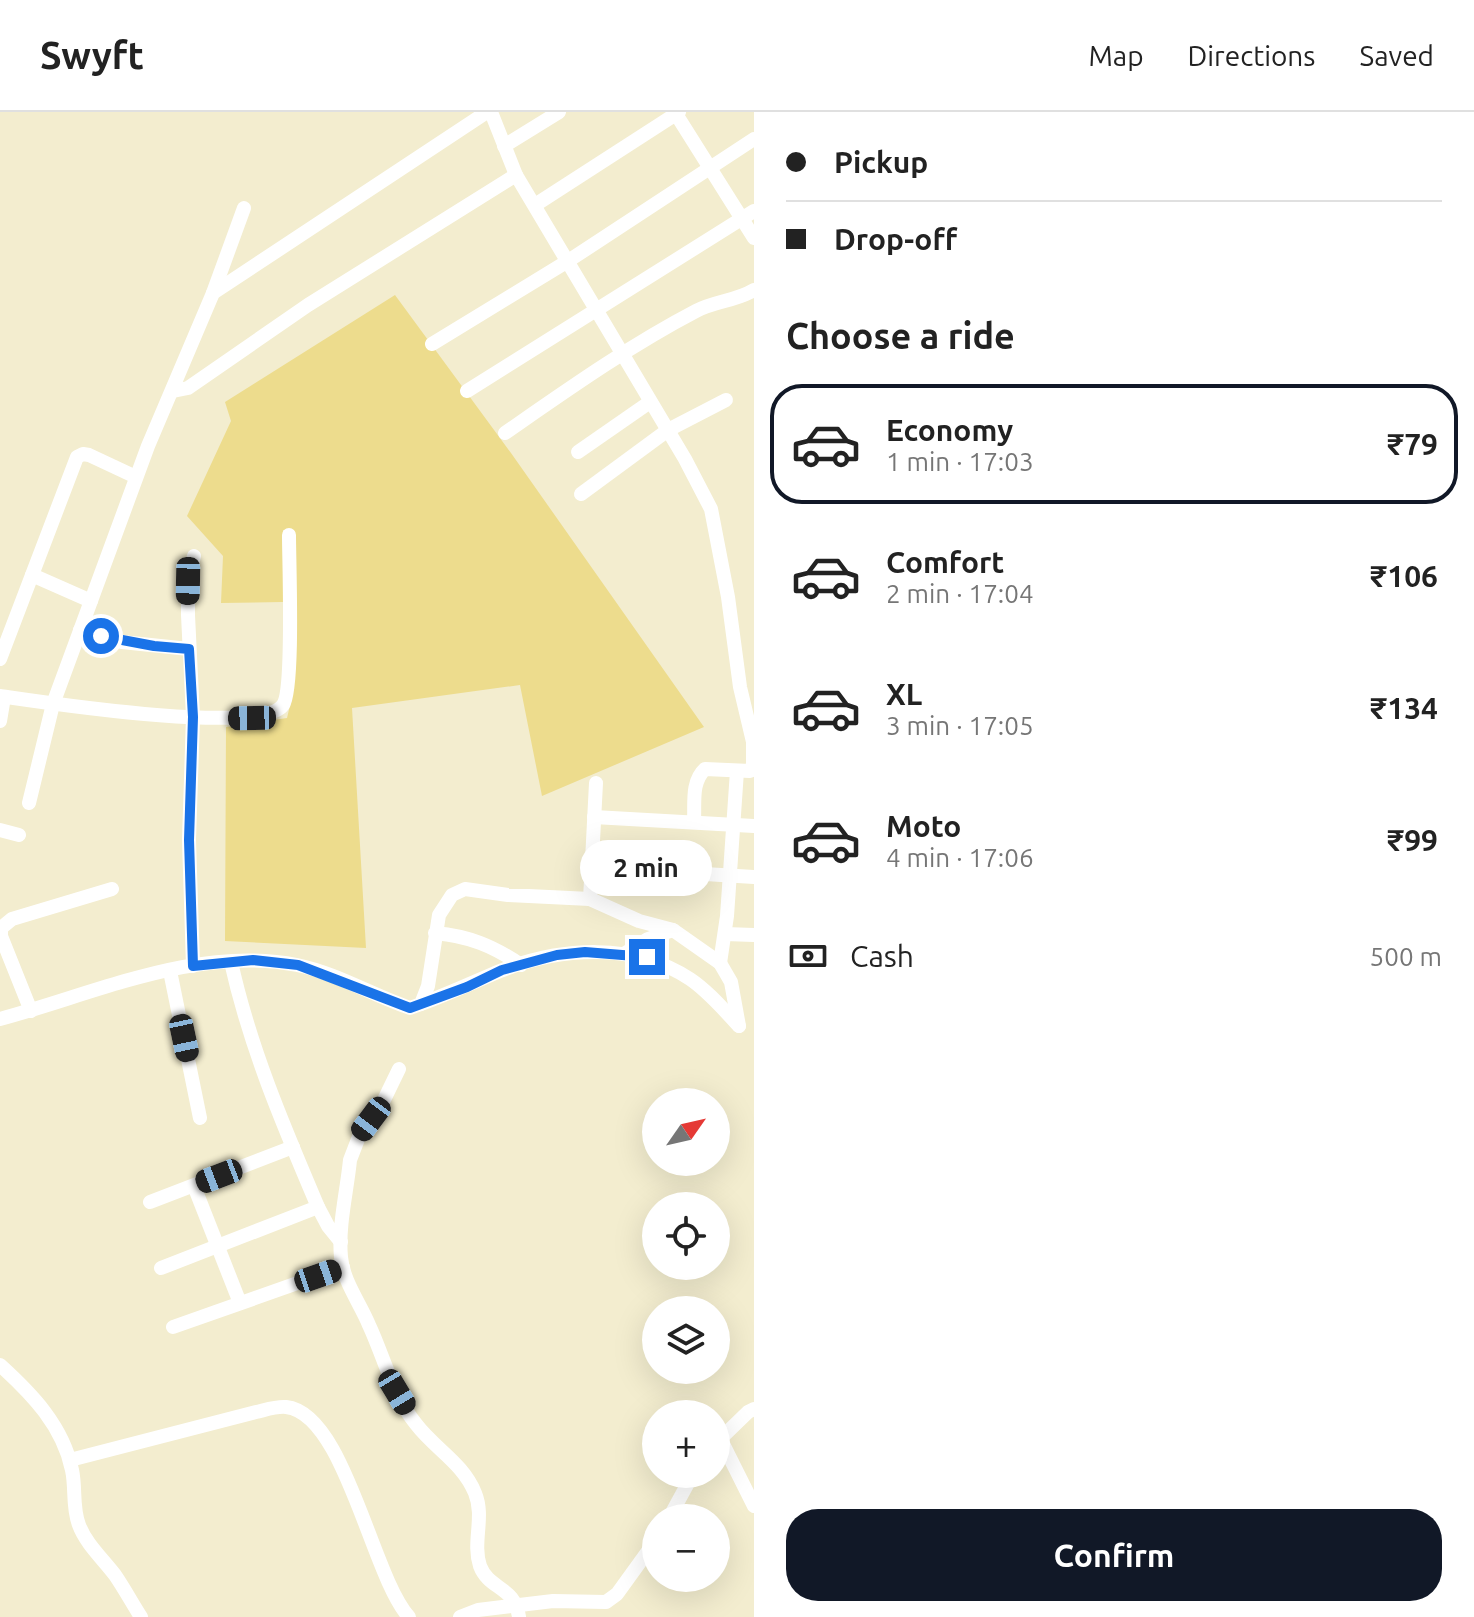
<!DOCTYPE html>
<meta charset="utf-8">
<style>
body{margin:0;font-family:Ubuntu,sans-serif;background:#f2f2f2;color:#222;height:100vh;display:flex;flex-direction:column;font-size:30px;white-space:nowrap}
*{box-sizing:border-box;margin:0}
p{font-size:26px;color:#767676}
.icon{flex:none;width:44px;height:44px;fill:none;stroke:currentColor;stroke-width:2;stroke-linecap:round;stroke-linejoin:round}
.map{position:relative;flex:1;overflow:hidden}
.panel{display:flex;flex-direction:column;background:#fff;width:720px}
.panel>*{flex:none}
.top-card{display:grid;align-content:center;height:176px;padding:0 32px;background:#fff}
.needle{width:52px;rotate:56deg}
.fabs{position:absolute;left:642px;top:976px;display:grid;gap:16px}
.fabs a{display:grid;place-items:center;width:88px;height:88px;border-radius:50%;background:#fff;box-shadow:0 8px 32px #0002;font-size:40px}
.end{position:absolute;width:36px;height:36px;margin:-18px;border:10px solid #1a73e8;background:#fff;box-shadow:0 0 0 4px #fff}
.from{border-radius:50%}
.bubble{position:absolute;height:56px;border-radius:28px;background:#fff;box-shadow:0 8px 32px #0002;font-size:26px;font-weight:600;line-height:56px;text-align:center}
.car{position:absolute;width:24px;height:48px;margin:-24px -12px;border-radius:10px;box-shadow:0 0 6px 2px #0007;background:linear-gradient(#222 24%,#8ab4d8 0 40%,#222 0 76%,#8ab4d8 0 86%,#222 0)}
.top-card b{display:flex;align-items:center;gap:28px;height:76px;font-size:30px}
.top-card b+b{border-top:2px solid #e0e0e0}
.top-card i{width:20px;height:20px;background:#222}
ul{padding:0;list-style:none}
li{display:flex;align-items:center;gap:24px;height:120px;margin:0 16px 12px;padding:0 16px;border:4px solid transparent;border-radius:32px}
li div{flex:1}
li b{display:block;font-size:30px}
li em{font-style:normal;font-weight:600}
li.active{border-color:#111827}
li>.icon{width:72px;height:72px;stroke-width:1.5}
h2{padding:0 32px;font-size:36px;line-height:96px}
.pay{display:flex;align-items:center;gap:20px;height:88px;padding:0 32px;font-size:30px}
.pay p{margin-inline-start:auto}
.primary-button{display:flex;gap:16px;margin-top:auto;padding:16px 32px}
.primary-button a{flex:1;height:92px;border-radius:32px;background:#111827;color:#fff;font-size:32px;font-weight:600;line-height:92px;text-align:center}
header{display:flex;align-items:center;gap:48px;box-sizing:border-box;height:112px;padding:0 40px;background:#fff;border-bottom:2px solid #e0e0e0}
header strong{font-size:38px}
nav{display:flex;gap:44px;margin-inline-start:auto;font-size:28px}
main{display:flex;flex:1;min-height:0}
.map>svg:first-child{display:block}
</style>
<header>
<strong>Swyft</strong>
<nav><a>Map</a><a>Directions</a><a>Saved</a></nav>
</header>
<main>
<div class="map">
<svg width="754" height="1505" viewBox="0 0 754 1505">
<rect width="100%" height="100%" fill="#f3edcf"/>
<!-- green -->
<path fill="#eddc8d" d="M395 183 511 341 704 615 542 684 520 573 352 596 366 836 225 829 226 615 287 606 292 585 293 418H283V490L221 491 223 444 187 404 231 309 225 290Z"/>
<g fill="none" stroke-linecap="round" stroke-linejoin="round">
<!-- minor -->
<g stroke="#fff" stroke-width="14">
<path d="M491 0 516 63 685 347 711 397 728 485 740 575 753 630V653L750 659 705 657C691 670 695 691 694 709"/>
<path d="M676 2 754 126"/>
<path d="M504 34 559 0"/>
<path d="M535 93 679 0"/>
<path d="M213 181 244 96"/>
<path d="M432 232 568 149 754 27"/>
<path d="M173 279 188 276 308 193 516 63"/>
<path d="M467 279 754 99"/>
<path d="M505 321C567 278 629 234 696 199 715 189 736 189 754 178"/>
<path d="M578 340 650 290"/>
<path d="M581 382 668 318 726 288"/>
<path d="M32 463 91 489"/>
<path d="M80 518 122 530 189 537"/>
<path d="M0 547 77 345 83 342 89 343 136 365"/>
<path d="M0 584C42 590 262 624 283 593 294 577 289 451 289 423"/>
<path d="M0 609 4 585"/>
<path d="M29 691 53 592 148 334 213 181 487 0"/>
<path d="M594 705 754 714"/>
<path d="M0 718 19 723"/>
<path d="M591 755 754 765"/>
<path d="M590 787 596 671"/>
<path d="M435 821C469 824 493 834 521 853"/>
<path d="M725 822 754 823"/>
<path d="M624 842 648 827 673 818"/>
<path d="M231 850C250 936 284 1015 318 1095L328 1114 341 1130"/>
<path d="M720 851 727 804 737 659"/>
<path d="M193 854 189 728 193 605 188 503V469L194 444"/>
<path d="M170 859 200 1006"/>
<path d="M421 892C448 882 474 870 500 859 561 835 634 830 690 867 708 879 724 898 739 914"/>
<path d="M31 899 1 824V816L12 807 112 777"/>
<path d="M0 907C94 882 198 833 297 853 336 861 372 883 410 896L421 892 428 874 439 803 452 783 465 777 508 783 590 787 639 809 673 818 720 851 731 870 739 914"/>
<path d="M399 957 382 992 360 1022 350 1048C347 1079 338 1114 341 1145 343 1169 360 1191 369 1213 384 1245 393 1284 416 1312 435 1337 463 1351 475 1381 485 1405 472 1430 480 1454 489 1478 515 1474 519 1505"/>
<path d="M194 1074 240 1191"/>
<path d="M150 1090 293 1035"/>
<path d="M161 1156 318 1095"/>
<path d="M173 1215 343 1155"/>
<path d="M0 1253C32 1282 63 1314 72 1358 76 1376 72 1395 79 1413 86 1432 103 1447 115 1463 124 1476 132 1491 141 1505"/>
<path d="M720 1326 754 1394"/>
<path d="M716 1331 748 1300 754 1297"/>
<path d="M70 1348 256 1300C265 1298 277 1294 286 1295 345 1301 372 1465 409 1505"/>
<path d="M669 1406 693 1362"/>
<path d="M460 1505 478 1498 553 1489 606 1490 617 1482 656 1428"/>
</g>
</g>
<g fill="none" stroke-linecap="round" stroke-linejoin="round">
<!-- route -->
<path stroke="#1a73e8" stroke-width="10" d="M101 524 154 534 189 537 193 605 189 728 193 854 253 848 298 853 410 896 467 875 502 858 557 843 585 840 647 845"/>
</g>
</svg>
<div class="fabs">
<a><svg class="needle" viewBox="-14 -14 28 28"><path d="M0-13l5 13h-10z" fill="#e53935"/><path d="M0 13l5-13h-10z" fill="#767676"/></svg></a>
<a><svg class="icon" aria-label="locate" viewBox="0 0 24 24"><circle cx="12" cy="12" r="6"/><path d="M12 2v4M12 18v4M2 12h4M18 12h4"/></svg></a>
<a><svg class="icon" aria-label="layers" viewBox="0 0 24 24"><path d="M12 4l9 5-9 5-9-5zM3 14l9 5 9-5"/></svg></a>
<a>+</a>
<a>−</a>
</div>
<i class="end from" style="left:101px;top:524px"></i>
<i class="end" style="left:647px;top:845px"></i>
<div class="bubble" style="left:580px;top:728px;width:132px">2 min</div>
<i class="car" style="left:188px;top:469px;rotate:181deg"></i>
<i class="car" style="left:252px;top:606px;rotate:269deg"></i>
<i class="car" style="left:184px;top:926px;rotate:168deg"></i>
<i class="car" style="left:371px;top:1007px;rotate:217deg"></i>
<i class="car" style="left:219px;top:1064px;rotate:249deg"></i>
<i class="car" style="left:318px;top:1164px;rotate:71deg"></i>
<i class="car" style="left:397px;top:1280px;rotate:149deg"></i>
</div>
<section class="panel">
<div class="top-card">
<b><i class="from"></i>Pickup</b>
<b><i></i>Drop-off</b>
</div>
<h2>Choose a ride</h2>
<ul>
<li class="active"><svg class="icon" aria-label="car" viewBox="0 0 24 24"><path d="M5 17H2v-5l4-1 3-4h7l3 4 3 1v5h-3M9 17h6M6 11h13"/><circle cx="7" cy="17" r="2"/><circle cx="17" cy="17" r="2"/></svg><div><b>Economy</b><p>1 min · 17:03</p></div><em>₹79</em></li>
<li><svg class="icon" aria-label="car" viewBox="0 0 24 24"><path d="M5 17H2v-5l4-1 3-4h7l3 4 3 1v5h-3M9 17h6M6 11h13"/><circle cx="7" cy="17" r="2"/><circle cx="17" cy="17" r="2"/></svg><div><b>Comfort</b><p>2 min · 17:04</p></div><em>₹106</em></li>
<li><svg class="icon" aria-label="car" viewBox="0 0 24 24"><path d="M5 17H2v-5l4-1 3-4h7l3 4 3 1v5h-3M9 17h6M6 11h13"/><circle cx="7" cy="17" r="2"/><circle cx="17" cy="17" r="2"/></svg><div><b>XL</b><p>3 min · 17:05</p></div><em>₹134</em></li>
<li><svg class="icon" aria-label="car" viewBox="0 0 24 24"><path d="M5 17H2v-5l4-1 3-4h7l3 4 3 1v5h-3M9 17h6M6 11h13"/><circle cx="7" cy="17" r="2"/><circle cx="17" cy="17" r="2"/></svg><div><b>Moto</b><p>4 min · 17:06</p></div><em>₹99</em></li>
</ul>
<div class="pay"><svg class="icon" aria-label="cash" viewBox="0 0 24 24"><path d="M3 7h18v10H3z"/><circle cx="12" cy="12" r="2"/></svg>Cash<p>500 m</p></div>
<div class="primary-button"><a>Confirm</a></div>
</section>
</main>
